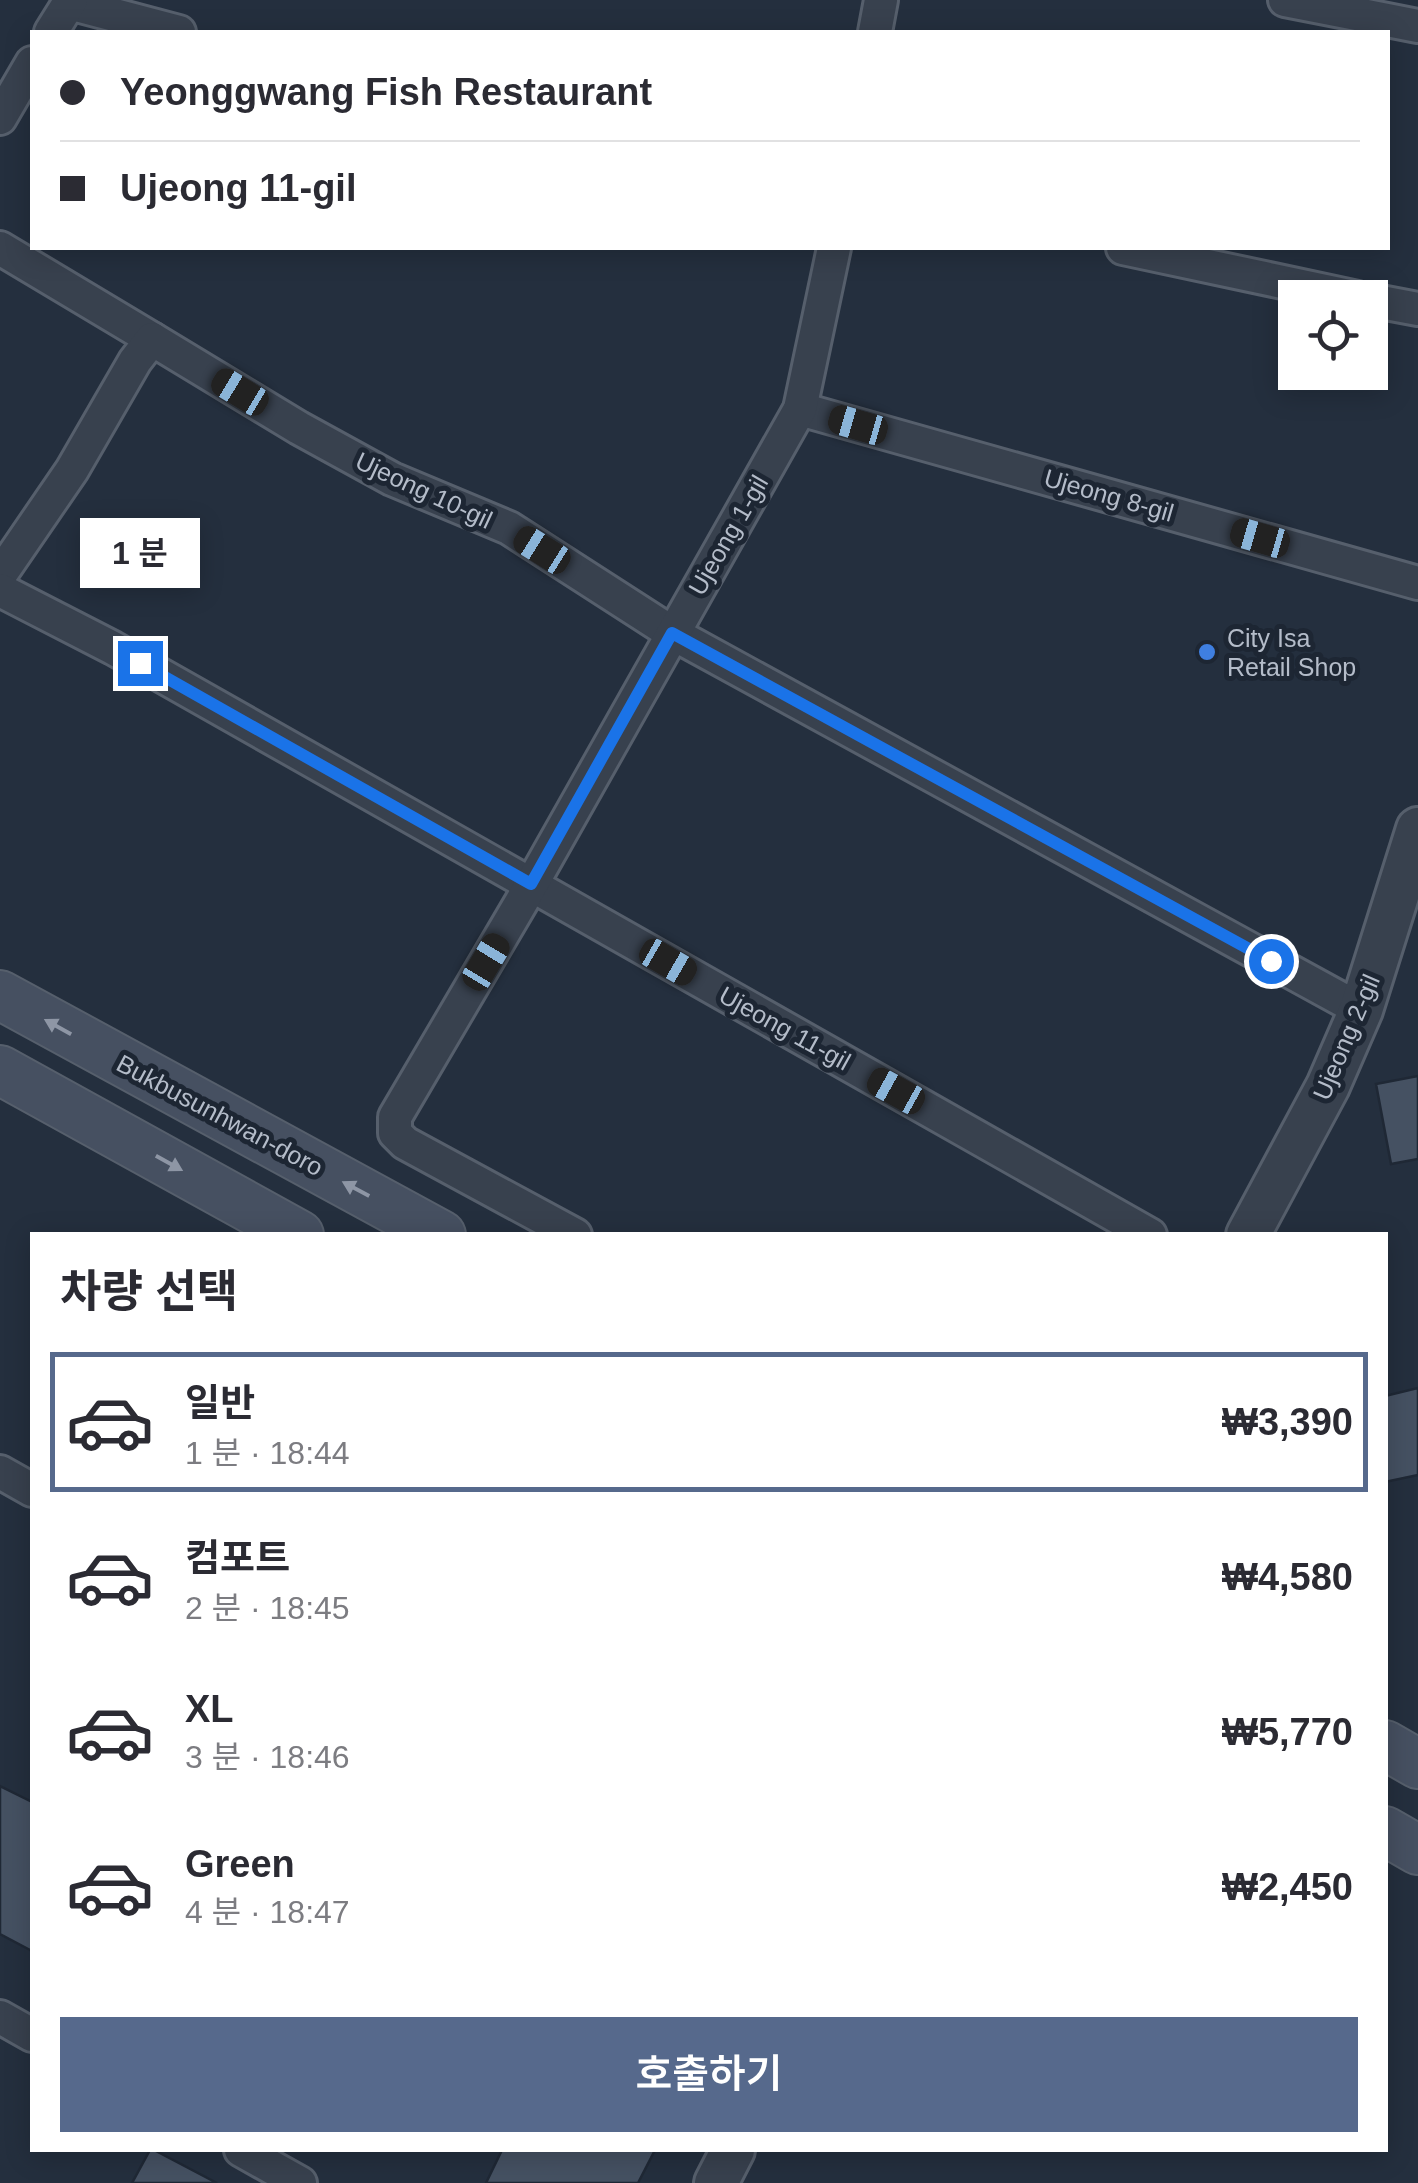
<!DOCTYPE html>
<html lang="ko">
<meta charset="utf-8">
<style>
body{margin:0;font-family:Arial,"Noto Sans KR",sans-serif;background:#f7f7f7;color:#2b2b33;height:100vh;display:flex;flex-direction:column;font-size:38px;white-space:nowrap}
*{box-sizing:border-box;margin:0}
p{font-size:32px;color:#7c7c81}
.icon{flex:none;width:55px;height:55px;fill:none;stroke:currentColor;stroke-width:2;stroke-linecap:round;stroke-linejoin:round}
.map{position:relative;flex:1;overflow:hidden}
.drawer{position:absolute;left:30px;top:1232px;width:1358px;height:920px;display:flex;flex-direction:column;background:#fff;border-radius:0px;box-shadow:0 5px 25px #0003}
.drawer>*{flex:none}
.banner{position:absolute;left:30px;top:30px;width:1360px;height:220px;border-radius:0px;box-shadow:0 5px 25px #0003;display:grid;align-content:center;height:220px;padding:0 30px;background:#fff}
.buttons{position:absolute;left:1278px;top:280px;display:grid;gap:20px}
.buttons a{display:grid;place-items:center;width:110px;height:110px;border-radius:0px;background:#fff;box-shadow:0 5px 25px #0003;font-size:50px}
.end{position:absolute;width:45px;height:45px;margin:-22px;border:12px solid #1a73e8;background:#fff;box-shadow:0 0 0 5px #fff}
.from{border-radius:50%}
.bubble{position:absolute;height:70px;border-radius:0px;background:#fff;box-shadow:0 5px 25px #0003;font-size:32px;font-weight:600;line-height:70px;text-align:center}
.car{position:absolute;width:30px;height:60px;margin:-30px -15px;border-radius:12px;box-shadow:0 0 8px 2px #0007;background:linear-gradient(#222 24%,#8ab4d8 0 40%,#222 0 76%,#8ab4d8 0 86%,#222 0)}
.banner b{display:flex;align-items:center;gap:35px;height:95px;font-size:38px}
.banner b+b{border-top:2px solid #e1e1e2}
.banner i{width:25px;height:25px;background:#2b2b33}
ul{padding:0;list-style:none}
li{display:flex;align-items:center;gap:30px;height:140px;margin:0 20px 15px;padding:0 10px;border:5px solid transparent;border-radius:0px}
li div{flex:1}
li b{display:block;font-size:38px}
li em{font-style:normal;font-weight:600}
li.selected{border-color:#56698c}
li>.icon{width:90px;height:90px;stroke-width:1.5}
h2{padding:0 30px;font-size:45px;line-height:120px}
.action{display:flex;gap:20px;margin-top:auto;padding:20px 30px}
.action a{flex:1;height:115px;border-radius:0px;background:#56698c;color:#fff;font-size:40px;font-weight:600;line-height:115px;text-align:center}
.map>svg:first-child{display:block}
</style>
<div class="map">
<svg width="1418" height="2183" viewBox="0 0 1418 2183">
<rect width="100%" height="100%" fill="#242f3e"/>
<!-- building -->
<g fill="#455162" stroke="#1f2835" stroke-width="2.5">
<path d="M1418 1076V1159L1391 1164 1376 1084Z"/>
<path d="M1418 1388V1475L1385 1482V1396Z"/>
<path d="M0 1786 32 1802V1951L0 1934Z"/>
<path d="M150 2150H154L217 2183H132Z"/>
<path d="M502 2150H655L638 2183H486Z"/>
</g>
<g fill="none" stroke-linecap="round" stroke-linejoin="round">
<defs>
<g id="minor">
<path d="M1285 0 1418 26"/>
<path d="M69 3 179 32"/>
<path d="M51 32 71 0"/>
<path d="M875 32 881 0"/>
<path d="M0 118 32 63"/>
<path d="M0 248 152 339"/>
<path d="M1123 248 1358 298"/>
<path d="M1370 300 1418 309"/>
<path d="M800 409 1418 583"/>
<path d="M0 575 72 470 135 361 152 339 299 428 392 479 509 528 672 633 1361 1010"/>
<path d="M0 590 113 648 1150 1235"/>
<path d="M575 1235 405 1143 395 1133V1117L522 901 800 409 834 248"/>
<path d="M0 1472 32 1490"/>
<path d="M0 2017 32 2035"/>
<path d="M241 2150 300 2183"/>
</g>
<g id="tertiary">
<path d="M1248 1235 1328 1086 1361 1010 1418 829"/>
<path d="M716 2183 733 2150"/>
</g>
<g id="secondary">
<path d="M0 995 441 1235"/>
<path d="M0 1070 299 1235"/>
<path d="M1385 1745 1418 1764"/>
<path d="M1385 1831 1418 1850"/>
</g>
</defs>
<!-- minor casing -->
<use href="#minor" stroke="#565f6c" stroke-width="38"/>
<!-- tertiary casing -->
<use href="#tertiary" stroke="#565f6c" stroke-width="48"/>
<!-- secondary casing -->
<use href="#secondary" stroke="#565f6c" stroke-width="52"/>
<!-- minor -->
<use href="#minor" stroke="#38414e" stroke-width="32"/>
<!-- tertiary -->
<use href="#tertiary" stroke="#38414e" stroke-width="42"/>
<!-- secondary -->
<use href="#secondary" stroke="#465061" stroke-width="48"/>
</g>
<!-- one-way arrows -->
<defs><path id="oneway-solid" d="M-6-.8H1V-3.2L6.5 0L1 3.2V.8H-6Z" transform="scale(2.5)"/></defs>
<g fill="#8e96a5">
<use href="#oneway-solid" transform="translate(58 1027) rotate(-151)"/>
<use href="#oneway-solid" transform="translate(169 1163) rotate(29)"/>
<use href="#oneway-solid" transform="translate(356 1189) rotate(-152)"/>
</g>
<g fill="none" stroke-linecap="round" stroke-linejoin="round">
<!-- route -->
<path stroke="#1a73e8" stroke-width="12" d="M140 663 531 884 672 633 1271 961"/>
</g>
<!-- markers -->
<circle fill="#3f7fe0" stroke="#1d2633" stroke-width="4" cx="1207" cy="652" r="10"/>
<g text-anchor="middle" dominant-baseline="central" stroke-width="10" stroke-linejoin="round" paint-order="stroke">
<!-- street labels -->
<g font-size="25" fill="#b4bcc9" stroke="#1d2633">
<text transform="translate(424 490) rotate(25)">Ujeong 10-gil</text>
<text transform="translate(1109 495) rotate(16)">Ujeong 8-gil</text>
<text transform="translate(728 535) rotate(-60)">Ujeong 1-gil</text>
<text transform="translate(785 1028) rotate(29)">Ujeong 11-gil</text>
<text transform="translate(1346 1037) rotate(-67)">Ujeong 2-gil</text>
<text transform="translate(220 1115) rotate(28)">Bukbusunhwan-doro</text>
</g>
<!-- poi labels -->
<g font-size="25" fill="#b4bcc9" stroke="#1d2633" text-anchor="start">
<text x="1227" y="638">City Isa<tspan x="1227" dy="29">Retail Shop</tspan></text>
</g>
</g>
</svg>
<div class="buttons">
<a><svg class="icon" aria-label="locate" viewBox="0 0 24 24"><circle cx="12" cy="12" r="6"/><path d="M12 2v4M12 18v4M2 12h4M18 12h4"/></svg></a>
</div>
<i class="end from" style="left:1271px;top:961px"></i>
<i class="end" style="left:140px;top:663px"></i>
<div class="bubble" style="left:80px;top:518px;width:120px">1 분</div>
<i class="car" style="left:240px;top:392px;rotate:301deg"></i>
<i class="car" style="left:858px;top:425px;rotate:286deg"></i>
<i class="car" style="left:1260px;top:538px;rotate:286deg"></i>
<i class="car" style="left:542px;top:550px;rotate:302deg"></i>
<i class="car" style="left:486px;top:962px;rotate:31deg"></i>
<i class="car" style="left:668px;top:962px;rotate:120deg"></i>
<i class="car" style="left:896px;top:1091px;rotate:299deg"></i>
<div class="banner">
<b><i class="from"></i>Yeonggwang Fish Restaurant</b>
<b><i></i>Ujeong 11-gil</b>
</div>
<section class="drawer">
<h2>차량 선택</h2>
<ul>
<li class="selected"><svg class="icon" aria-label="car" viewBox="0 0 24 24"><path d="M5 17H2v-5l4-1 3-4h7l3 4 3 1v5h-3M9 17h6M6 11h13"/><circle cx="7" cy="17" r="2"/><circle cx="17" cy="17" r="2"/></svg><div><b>일반</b><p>1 분 · 18:44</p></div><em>₩3,390</em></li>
<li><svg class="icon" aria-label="car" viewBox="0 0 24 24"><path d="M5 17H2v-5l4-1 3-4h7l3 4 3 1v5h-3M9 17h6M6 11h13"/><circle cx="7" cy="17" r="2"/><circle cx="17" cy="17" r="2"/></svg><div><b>컴포트</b><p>2 분 · 18:45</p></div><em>₩4,580</em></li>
<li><svg class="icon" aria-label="car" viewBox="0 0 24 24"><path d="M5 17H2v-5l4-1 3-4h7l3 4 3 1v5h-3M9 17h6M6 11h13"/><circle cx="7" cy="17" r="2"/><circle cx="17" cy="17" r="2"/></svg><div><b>XL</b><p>3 분 · 18:46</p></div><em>₩5,770</em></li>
<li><svg class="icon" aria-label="car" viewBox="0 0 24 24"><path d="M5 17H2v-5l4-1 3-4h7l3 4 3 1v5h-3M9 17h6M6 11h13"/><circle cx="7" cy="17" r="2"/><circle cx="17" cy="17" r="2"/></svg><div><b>Green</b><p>4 분 · 18:47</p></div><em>₩2,450</em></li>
</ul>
<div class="action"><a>호출하기</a></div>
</section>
</div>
